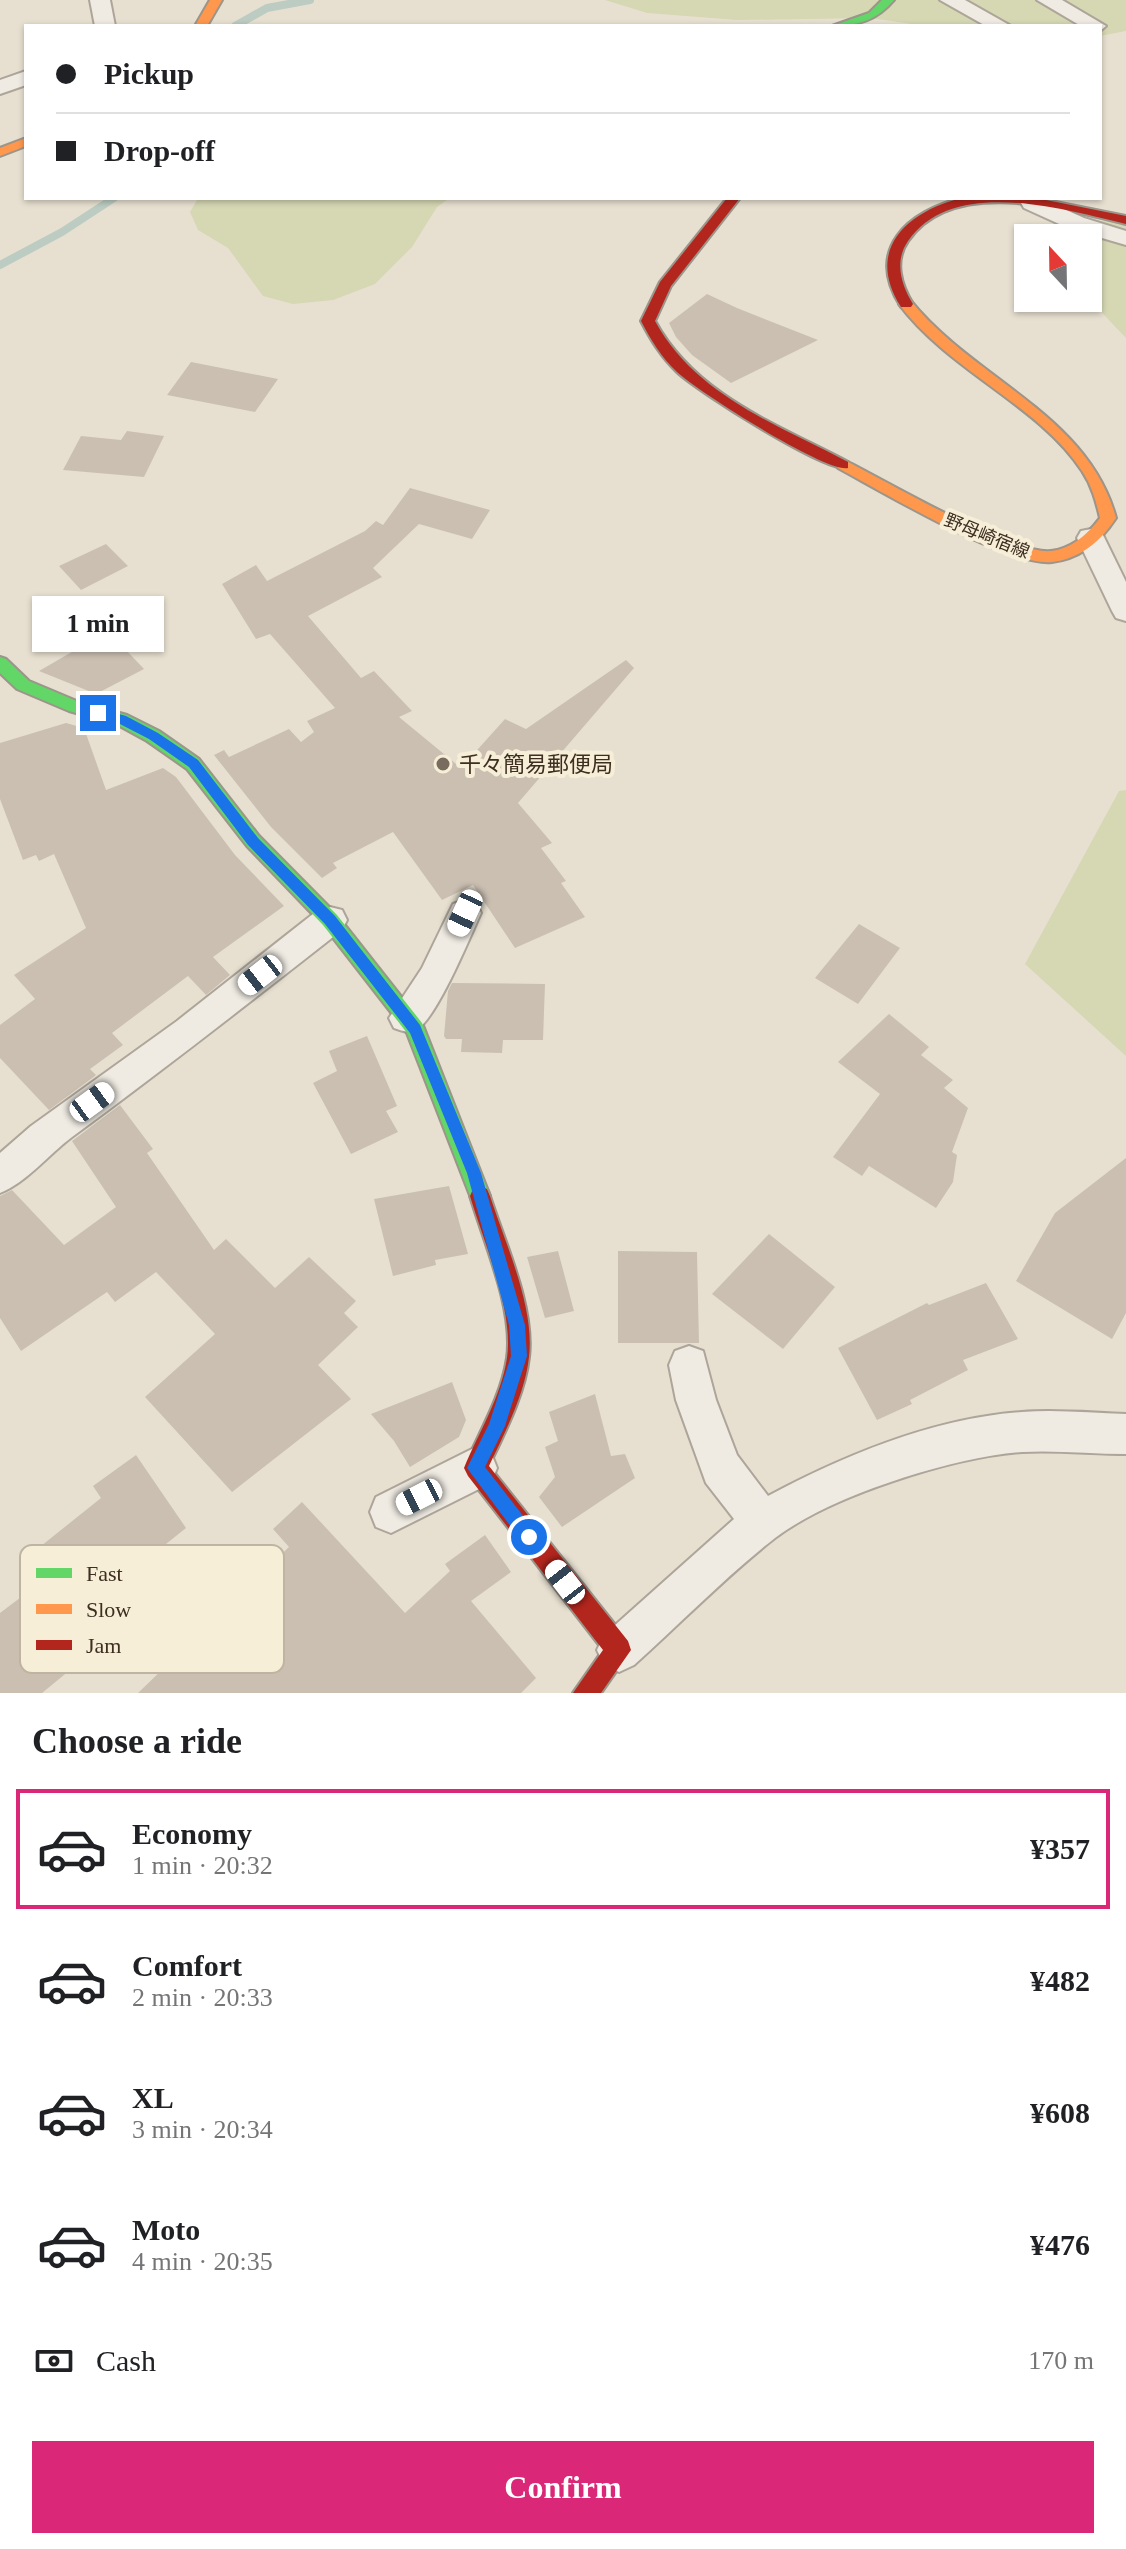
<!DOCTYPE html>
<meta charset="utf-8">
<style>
body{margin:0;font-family:"Times New Roman","Noto Sans JP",serif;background:#f6f6f6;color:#202124;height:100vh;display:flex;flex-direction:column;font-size:30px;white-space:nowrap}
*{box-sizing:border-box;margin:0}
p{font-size:26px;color:#757577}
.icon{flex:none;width:44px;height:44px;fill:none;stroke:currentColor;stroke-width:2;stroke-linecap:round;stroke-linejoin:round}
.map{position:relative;height:1693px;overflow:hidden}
.side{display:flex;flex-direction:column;background:#fff;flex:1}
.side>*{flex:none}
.hud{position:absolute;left:24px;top:24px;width:1078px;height:176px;border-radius:0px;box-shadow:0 2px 6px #0004;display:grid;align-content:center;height:176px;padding:0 32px;background:#fff}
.needle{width:52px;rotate:338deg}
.fabs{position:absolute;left:1014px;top:224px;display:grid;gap:16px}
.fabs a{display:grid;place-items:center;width:88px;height:88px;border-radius:0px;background:#fff;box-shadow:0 2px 6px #0004;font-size:40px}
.end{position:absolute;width:36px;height:36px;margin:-18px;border:10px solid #1a73e8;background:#fff;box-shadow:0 0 0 4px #fff}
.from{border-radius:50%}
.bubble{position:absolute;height:56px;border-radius:0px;background:#fff;box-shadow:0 2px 6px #0004;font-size:26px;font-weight:700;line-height:56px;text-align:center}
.car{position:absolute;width:24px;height:48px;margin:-24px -12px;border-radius:10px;box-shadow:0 0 6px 2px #0007;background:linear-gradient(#fff 24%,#345 0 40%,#fff 0 76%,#345 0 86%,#fff 0)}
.hud b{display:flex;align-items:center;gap:28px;height:76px;font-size:30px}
.hud b+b{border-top:2px solid #e0e0e0}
.hud i{width:20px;height:20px;background:#202124}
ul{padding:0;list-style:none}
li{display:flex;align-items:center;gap:24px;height:120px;margin:0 16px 12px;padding:0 16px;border:4px solid transparent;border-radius:0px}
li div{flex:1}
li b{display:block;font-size:30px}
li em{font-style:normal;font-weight:700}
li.selected{border-color:#db2777}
li>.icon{width:72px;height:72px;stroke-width:1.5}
h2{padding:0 32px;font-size:36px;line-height:96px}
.pay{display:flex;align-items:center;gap:20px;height:88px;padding:0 32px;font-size:30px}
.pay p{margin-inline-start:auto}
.primary-button{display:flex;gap:16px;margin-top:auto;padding:16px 32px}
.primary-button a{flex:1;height:92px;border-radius:0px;background:#db2777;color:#fff;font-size:32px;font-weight:700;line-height:92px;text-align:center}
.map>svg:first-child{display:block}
</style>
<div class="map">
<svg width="1126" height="1693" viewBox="0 0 1126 1693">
<rect width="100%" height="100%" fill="#e7e0d1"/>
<!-- green -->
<g fill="#d6d7b3">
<path d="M605 0H1126V31L1100 36V26H925L871 18 738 20 647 13Z"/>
<path d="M198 198H450L437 207 412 247 375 284 333 300 293 304 263 296 228 248 198 230 190 212Z"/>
<path d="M1126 215V338L1088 298V238H1070L1091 224Z"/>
<path d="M1126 790V1056L1025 964 1119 791Z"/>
</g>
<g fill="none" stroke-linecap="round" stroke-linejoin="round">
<!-- stream -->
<g stroke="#bcccc2" stroke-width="8">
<path d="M235 26 267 8 310 0"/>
<path d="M0 265 62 232 114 198"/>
</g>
</g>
<!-- building -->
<g fill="#cbbfb2">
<path d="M707 294 737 308 818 340 731 383 692 355 676 337 669 323Z"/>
<path d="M191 362 278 379 255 412 167 395Z"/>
<path d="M127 431 164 436 144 477 63 470 81 436 121 440Z"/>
<path d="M410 488 490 510 472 539 419 524 373 568 382 577 308 616 361 678 374 671 412 711 399 717 461 768 505 719 526 729 626 660 634 668 518 803 552 843 541 848 566 881 561 883 585 917 515 948 473 885 442 900 393 832 333 863 337 868 322 878 271 827 214 755 224 750 229 757 289 729 301 742 314 732 307 721 335 708 270 634 256 639 222 584 256 565 267 581 365 531 376 521 383 525Z"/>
<path d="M106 544 128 566 81 590 59 566Z"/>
<path d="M108 631 144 669 96 694 39 671Z"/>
<path d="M66 723 84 728 106 790 163 768 176 777 235 855 284 906 213 957 230 975 206 995 188 976 112 1033 123 1045 90 1069 96 1075 49 1110 0 1058V1025L35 999 14 975 86 928 54 854 39 861 36 855 23 860 0 799V743Z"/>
<path d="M859 924 900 948 858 1004 815 978Z"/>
<path d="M452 983 545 984 543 1040H503L502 1053 461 1052 462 1039H446L444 1036 448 991Z"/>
<path d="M889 1014 929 1047 921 1055 953 1080 944 1088 968 1108 952 1152 957 1155 953 1182 936 1208 869 1166 862 1176 833 1157 880 1094 838 1062Z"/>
<path d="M367 1036 397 1106 386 1111 398 1132 351 1154 313 1083 337 1071 329 1051Z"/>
<path d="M120 1105 153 1149 147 1153 214 1250 226 1239 275 1288 309 1257 356 1301 344 1313 358 1327 318 1365 351 1399 232 1492 145 1397 215 1334 156 1272 115 1302 107 1292 21 1351 0 1318V1196L12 1190 64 1245 116 1207 72 1141Z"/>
<path d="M1126 1158V1313L1112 1339 1016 1281 1055 1213Z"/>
<path d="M449 1186 468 1254 435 1260 436 1265 393 1276 374 1199Z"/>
<path d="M769 1234 835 1287 783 1349 712 1294Z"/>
<path d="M558 1251 574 1311 545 1318 527 1257Z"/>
<path d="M618 1251 697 1252 699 1343H618Z"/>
<path d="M986 1283 1018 1339 963 1360 968 1370 910 1400 912 1404 877 1420 838 1348 927 1303 929 1305Z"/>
<path d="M452 1382 466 1420 459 1437 410 1467 394 1441 371 1414Z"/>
<path d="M595 1394 611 1456 625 1454 635 1478 562 1527 539 1497 555 1477 545 1447 558 1441 549 1412Z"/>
<path d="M136 1455 186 1528 96 1600 109 1620 85 1641 92 1652 42 1693H0V1613L37 1585 21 1562 101 1498 93 1486Z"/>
<path d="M302 1502 405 1613 450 1571 445 1564 485 1535 511 1572 471 1601 536 1678 521 1693H138L289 1547 273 1529Z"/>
</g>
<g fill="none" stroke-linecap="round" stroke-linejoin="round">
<defs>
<g id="street">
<path d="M90 0H110L115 26H95Z"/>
<path d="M940 0H965L1011 26H986Z"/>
<path d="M1037 0H1062L1106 26 1100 31V26H1081Z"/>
<path d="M26 71V85L0 94V80Z"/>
<path d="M1025 198H1040L1084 218 1126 231V245L1068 228 1024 208 1021 203Z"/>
<path d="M1091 529 1101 531 1126 582V621L1116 618 1112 611 1077 538 1081 531Z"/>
<path d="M465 900 477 904 481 913C469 939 439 1013 418 1029 409 1034 402 1031 394 1028L389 1018 422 968 453 904Z"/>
<path d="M330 907 342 910 347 920 342 930C253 1000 163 1070 72 1137 48 1155 27 1182 0 1193V1153L31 1126 177 1021 318 910Z"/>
<path d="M689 1346 703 1351 716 1400 737 1455 768 1496C845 1455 934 1418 1022 1412 1056 1409 1092 1413 1126 1414V1454C1092 1454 1056 1450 1022 1452 953 1457 830 1496 775 1538 726 1576 681 1623 634 1665L619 1672 604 1665 597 1650 604 1635 734 1519 706 1483 676 1400 669 1365 675 1351Z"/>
<path d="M476 1447 491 1453 497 1468 491 1483 391 1533 376 1527 370 1512 376 1497Z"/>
</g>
<g id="fast">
<path d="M882 0H894C877 20 858 26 832 26L869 13Z"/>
<path d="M0 657 6 659 29 681 79 702 127 715 159 731 199 759 259 836 337 915 422 1023 490 1196 487 1203 480 1206 473 1203 407 1033 323 925 247 846 187 769 147 741 116 724 69 711 17 689 0 673Z"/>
</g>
<g id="slow">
<path d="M210 0H222L207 26H195Z"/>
<path d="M26 138V146L0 156V148Z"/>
<path d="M906 300 911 301C975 380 1088 415 1116 518 1101 541 1080 559 1052 562 1008 567 881 491 838 468V462H848C888 482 1012 555 1051 551 1071 549 1088 534 1100 518 1096 501 1092 486 1082 471 1040 406 949 371 899 304Z"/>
</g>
<g id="jam">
<path d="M727 198H740L671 286 655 321C695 395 778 425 848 462V468C826 473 697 391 677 372 661 357 651 340 641 321L660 282Z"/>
<path d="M962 198H1036L1126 216V224C1062 209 953 176 908 241 894 261 901 285 913 304L911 307H901C864 249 908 211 962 198Z"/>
<path d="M480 1186 487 1189 490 1196C505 1243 535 1307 529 1357 525 1394 505 1432 489 1466L628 1641 631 1650 601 1693H573L603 1650 468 1476 464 1468C479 1432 501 1397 507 1358 514 1310 484 1243 470 1196L473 1189Z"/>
</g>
</defs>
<!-- street casing -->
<use href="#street" stroke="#ada599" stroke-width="4"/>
<!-- fast casing -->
<use href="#fast" stroke="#9c958a" stroke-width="4"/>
<!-- slow casing -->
<use href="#slow" stroke="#9c958a" stroke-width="4"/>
<!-- jam casing -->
<use href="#jam" stroke="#9c958a" stroke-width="4"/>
<!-- street -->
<use href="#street" fill="#efebe3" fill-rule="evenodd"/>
<!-- fast -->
<use href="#fast" fill="#63d668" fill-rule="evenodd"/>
<!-- slow -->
<use href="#slow" fill="#ff974d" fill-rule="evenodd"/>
<!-- jam -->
<use href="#jam" fill="#b3261e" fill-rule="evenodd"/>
</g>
<!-- route -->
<path fill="#1a73e8" d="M98 708 126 716 158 733 198 760 258 838 335 916 420 1025 481 1173 525 1325 527 1356 505 1426 485 1467 535 1531 538 1537 535 1543 529 1545 523 1543 467 1468 489 1424 511 1356 509 1325 467 1173 410 1033 325 924 248 845 189 767 149 739 118 723 94 716 92 713Z"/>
<!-- markers -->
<circle fill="#786c5e" stroke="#f7eed8" stroke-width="3" cx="443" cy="764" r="8"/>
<g text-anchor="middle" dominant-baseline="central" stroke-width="8" stroke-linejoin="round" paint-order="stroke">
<!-- far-street labels -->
<g font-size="18" fill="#3d2e20" stroke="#f7eed8">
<text transform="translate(987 536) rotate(22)">野母崎宿線</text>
</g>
<!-- poi labels -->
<g font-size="22" fill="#3d2e20" stroke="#f7eed8" text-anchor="start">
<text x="459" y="764">千々簡易郵便局</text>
</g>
</g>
<!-- legend -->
<rect x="20" y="1545" width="264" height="128" rx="12" fill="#f7eed8" stroke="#bfb4a1" stroke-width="2"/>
<rect x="36" y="1568" width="36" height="10" fill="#63d668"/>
<rect x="36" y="1604" width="36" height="10" fill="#ff974d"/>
<rect x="36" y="1640" width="36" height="10" fill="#b3261e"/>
<g font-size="22" fill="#3d2e20">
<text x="86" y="1581">Fast</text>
<text x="86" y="1617">Slow</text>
<text x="86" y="1653">Jam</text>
</g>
</svg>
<div class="fabs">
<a><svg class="needle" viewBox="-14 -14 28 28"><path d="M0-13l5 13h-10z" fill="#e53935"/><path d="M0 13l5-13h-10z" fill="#757577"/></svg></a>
</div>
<i class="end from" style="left:529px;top:1537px"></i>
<i class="end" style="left:98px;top:713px"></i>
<div class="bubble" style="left:32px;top:596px;width:132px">1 min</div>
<i class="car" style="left:465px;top:913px;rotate:205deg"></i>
<i class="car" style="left:260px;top:975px;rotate:232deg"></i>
<i class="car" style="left:92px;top:1102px;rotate:54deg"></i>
<i class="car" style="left:419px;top:1497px;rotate:243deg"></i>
<i class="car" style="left:565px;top:1582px;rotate:322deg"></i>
<div class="hud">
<b><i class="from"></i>Pickup</b>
<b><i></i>Drop-off</b>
</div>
</div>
<section class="side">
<h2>Choose a ride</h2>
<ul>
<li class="selected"><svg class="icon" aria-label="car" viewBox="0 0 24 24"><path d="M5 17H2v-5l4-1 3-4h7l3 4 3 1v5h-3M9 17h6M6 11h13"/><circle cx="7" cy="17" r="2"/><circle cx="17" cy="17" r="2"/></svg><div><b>Economy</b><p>1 min · 20:32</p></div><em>¥357</em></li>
<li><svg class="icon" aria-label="car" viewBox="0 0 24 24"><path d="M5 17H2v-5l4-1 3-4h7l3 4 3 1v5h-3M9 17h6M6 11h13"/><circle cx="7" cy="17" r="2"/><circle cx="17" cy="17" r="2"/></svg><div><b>Comfort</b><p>2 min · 20:33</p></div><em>¥482</em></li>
<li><svg class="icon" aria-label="car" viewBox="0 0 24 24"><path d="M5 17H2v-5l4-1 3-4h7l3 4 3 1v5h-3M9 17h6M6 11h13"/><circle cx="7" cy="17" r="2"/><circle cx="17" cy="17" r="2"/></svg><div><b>XL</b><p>3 min · 20:34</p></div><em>¥608</em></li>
<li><svg class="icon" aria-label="car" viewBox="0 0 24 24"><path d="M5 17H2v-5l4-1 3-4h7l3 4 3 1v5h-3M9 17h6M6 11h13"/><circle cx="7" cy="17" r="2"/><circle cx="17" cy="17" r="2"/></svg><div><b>Moto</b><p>4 min · 20:35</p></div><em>¥476</em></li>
</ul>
<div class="pay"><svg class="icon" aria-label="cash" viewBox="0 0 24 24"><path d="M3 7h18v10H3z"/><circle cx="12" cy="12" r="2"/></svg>Cash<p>170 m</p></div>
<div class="primary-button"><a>Confirm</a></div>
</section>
